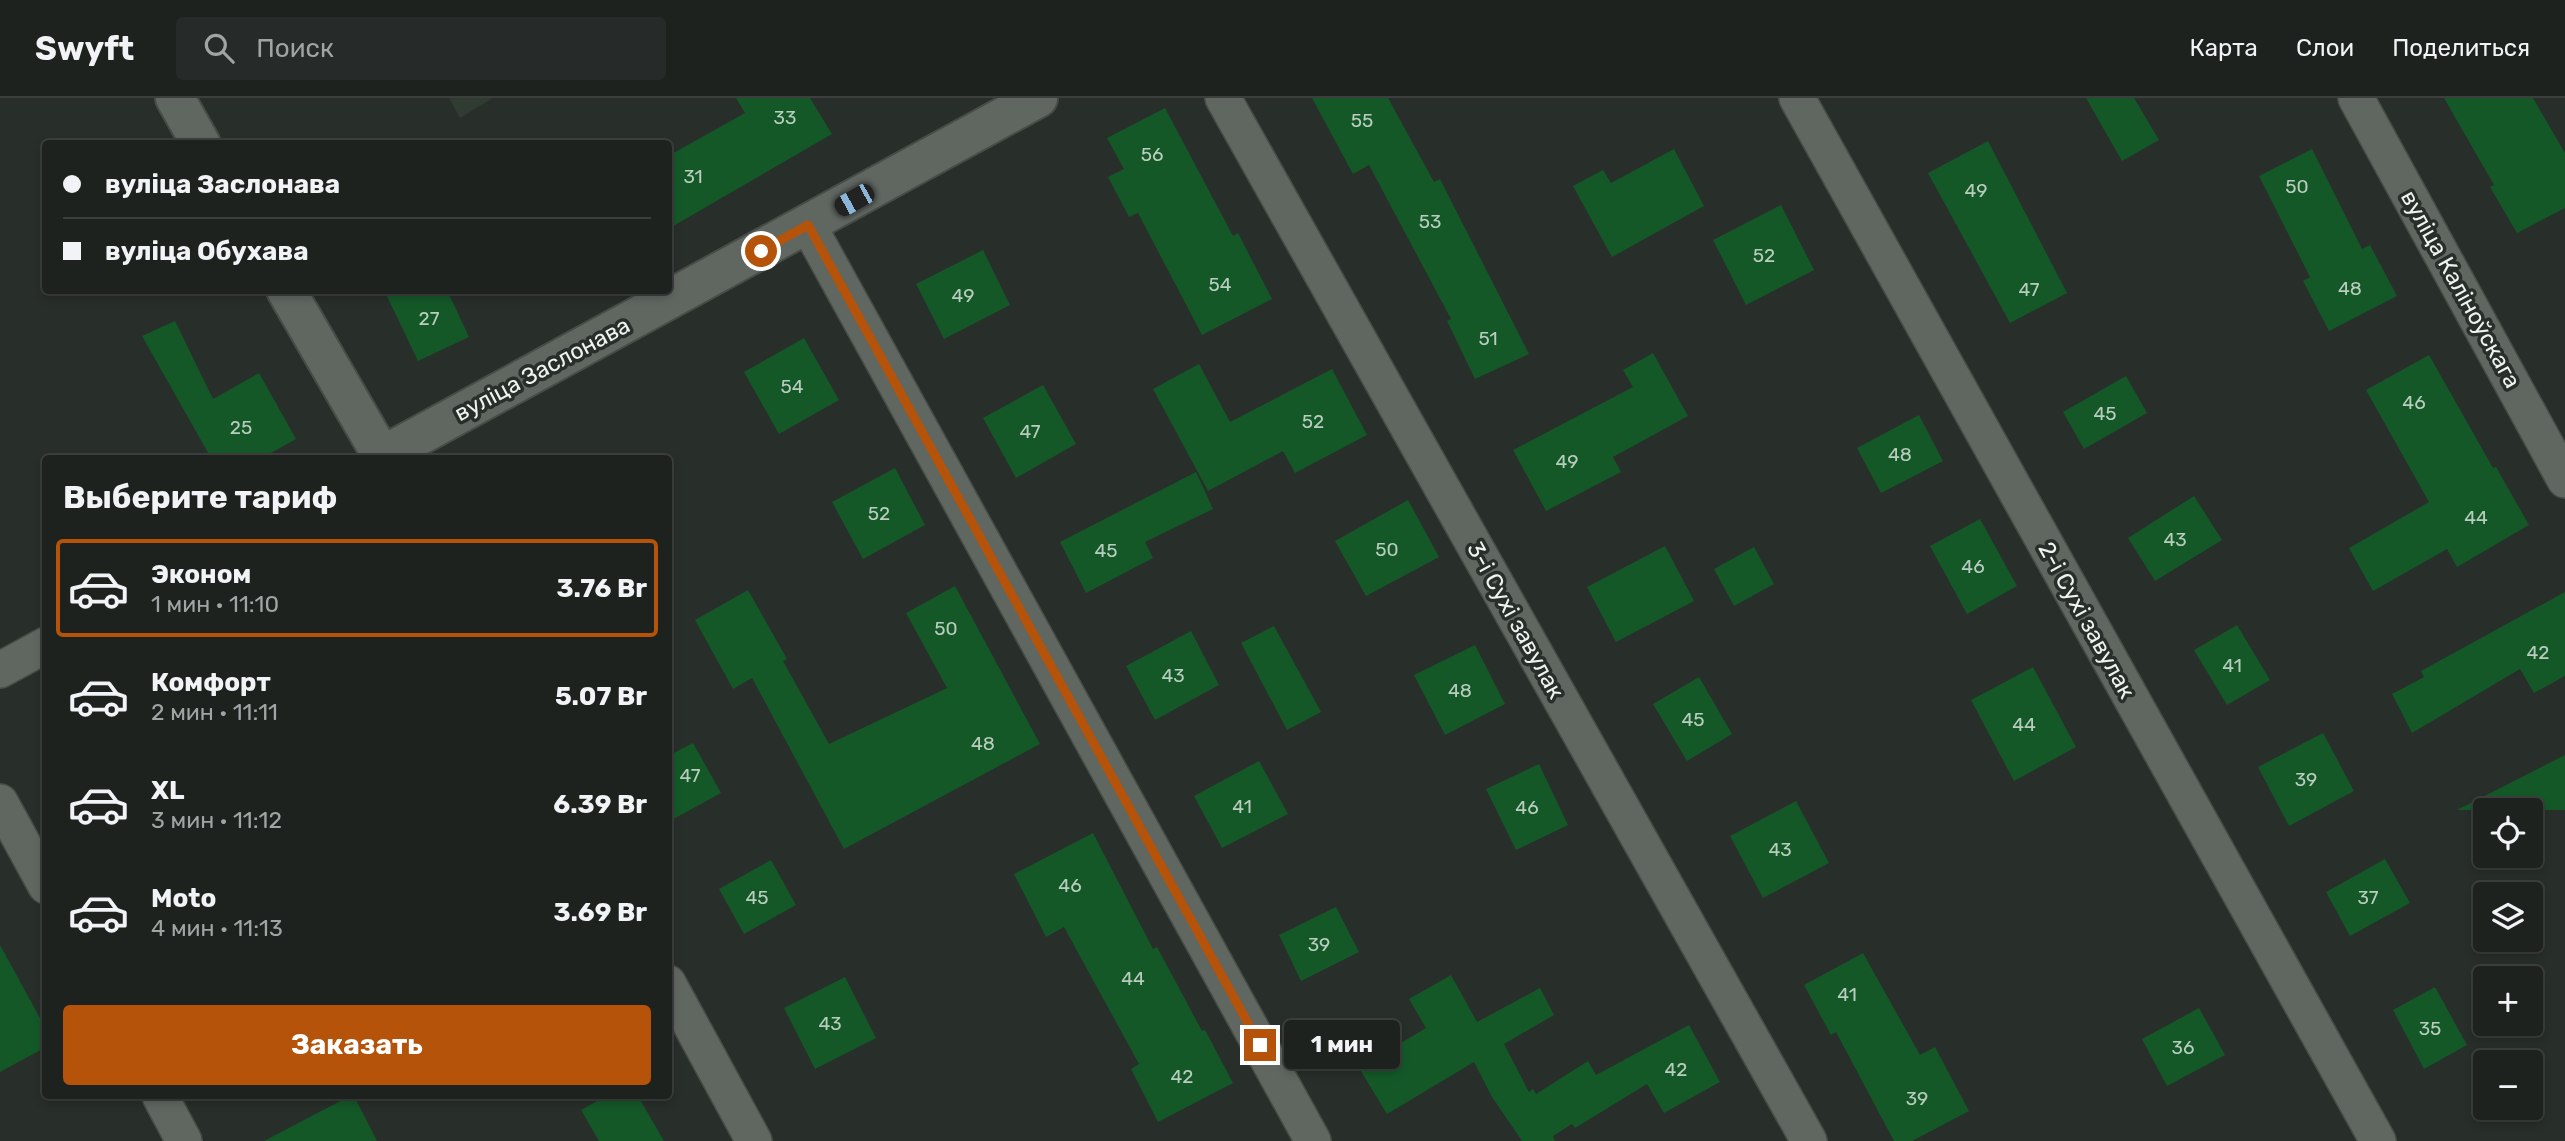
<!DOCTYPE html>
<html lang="ru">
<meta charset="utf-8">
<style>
body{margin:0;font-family:Rubik,sans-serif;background:#262a28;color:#f1f3f6;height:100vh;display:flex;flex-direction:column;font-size:26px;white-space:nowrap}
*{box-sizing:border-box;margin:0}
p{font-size:23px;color:#a1a4a4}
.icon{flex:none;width:38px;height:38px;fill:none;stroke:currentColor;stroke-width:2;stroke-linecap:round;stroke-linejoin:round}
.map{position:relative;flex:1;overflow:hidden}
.panel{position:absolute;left:42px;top:357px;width:630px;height:644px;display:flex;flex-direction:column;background:#1e221f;border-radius:7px;box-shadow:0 4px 10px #0003,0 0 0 2px #3c3f3d}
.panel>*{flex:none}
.guide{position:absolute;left:42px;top:42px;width:630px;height:154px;border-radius:7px;box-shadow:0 4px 10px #0003,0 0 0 2px #3c3f3d;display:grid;align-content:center;height:154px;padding:0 21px;background:#1e221f}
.fabs{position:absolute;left:2473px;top:700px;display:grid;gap:14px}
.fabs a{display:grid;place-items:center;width:70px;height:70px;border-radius:7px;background:#1e221f;box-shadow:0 4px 10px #0003,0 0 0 2px #3c3f3d;font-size:35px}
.end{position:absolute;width:32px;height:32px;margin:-16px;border:9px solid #b45309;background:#fff;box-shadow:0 0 0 4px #fff}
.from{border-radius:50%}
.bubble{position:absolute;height:49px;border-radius:7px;background:#1e221f;box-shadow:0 4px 10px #0003,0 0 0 2px #3c3f3d;font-size:23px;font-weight:700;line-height:49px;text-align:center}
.car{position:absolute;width:21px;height:42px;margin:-21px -10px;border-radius:9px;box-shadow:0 0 5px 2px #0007;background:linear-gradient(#222 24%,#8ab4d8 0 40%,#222 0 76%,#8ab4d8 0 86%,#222 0)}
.guide b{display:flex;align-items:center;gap:24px;height:66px;font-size:26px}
.guide b+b{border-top:2px solid #3c3f3d}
.guide i{width:18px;height:18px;background:#f1f3f6}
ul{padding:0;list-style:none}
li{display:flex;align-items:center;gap:21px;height:98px;margin:0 14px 10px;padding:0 7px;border:4px solid transparent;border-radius:7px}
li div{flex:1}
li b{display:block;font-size:26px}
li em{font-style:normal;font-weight:700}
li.on{border-color:#b45309}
li>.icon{width:63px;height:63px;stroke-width:1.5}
h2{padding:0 21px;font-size:32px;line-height:84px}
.primary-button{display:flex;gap:14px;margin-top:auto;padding:14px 21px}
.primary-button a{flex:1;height:80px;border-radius:7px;background:#b45309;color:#fff;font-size:28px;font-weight:700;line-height:80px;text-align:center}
header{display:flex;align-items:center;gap:42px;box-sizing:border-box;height:98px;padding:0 35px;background:#1e221f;border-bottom:2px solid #3c3f3d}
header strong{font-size:33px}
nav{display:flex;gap:38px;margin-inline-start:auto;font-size:24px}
.search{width:490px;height:63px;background:#262a28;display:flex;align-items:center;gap:18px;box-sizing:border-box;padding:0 24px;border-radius:7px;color:#a1a4a4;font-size:26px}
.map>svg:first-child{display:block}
</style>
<header>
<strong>Swyft</strong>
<div class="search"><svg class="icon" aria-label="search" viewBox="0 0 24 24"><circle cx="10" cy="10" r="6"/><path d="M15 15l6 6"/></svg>Поиск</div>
<nav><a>Карта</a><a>Слои</a><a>Поделиться</a></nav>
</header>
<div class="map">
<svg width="2565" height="1043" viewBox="0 0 2565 1043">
<rect width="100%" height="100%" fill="#282e29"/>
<!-- built -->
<path fill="#303b32" d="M449 0H493L460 20Z"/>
<!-- building -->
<g fill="#145828">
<path d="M736 0H810L832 36 668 131V58L745 15Z"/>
<path d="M1312 0H1388L1434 84 1440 81 1529 256 1475 281 1447 223 1451 221 1369 67 1353 76Z"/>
<path d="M2086 0H2134L2159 42 2122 63Z"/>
<path d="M2444 0H2533L2565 55V110L2517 135 2490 89 2494 87Z"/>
<path d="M1165 10 1233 138 1238 135 1272 201 1202 237 1138 115 1129 119 1108 79 1124 71 1107 40Z"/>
<path d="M1988 43 2067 195 2010 225 1928 75Z"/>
<path d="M1674 51 1704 108 1612 159 1573 88 1603 72 1611 85Z"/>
<path d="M2312 51 2362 151 2370 147 2397 198 2329 233 2303 183 2310 179 2259 78Z"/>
<path d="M1781 107 1814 172 1746 207 1713 142Z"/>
<path d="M983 152 1010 207 944 241 916 186Z"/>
<path d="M384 192H447L469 239 418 263Z"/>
<path d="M175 223 213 301 259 275 296 341 262 360H211L142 238Z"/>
<path d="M804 240 839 302 779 336 744 274Z"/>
<path d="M1653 255 1688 318 1613 359 1621 374 1546 413 1513 352 1633 289 1623 272Z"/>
<path d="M2429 257 2493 370 2496 369 2529 427 2457 469 2447 451 2373 493 2349 450 2429 404 2366 292Z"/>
<path d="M1199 266 1230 324 1332 271 1367 337 1295 375 1283 353 1208 393 1153 291Z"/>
<path d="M2126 278 2147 315 2084 351 2063 314Z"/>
<path d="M1043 287 1076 346 1016 380 983 320Z"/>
<path d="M1919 317 1943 363 1881 395 1857 350Z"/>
<path d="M895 370 925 427 863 461 832 404Z"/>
<path d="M1196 374 1213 411 1145 444 1153 460 1086 495 1060 444Z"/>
<path d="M2194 398 2222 442 2155 483 2128 440Z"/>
<path d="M1408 402 1439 459 1366 498 1335 443Z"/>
<path d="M1980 421 2017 488 1967 516 1930 448Z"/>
<path d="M1665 448 1694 503 1616 544 1587 489Z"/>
<path d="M1754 449 1774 486 1734 508 1714 471Z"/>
<path d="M955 488 1040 646 844 751 752 580 733 591 695 522 748 492 787 561 783 563 829 646 947 590 906 515Z"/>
<path d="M2565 494V578L2534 595 2520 571 2412 635 2392 596 2424 579 2421 573Z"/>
<path d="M2237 527 2270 582 2227 607 2194 552Z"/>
<path d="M1274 528 1321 614 1287 632 1241 545Z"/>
<path d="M1191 533 1219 587 1155 622 1126 568Z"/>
<path d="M1475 547 1505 606 1445 637 1414 577Z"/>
<path d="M2033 569 2076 649 2014 683 1971 602Z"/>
<path d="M1699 579 1732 636 1687 663 1653 606Z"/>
<path d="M2323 635 2354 693 2289 728 2258 669Z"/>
<path d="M693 645 721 695 668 724V658Z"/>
<path d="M2565 657V712H2457Z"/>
<path d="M1259 663 1288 716 1222 750 1194 698Z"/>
<path d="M1539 666 1568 727 1516 752 1486 691Z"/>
<path d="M1796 703 1829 765 1763 800 1730 738Z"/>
<path d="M1093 735 1153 851 1157 849 1202 933 1205 932 1233 985 1158 1024 1131 971 1139 966 1064 829 1046 839 1014 776Z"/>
<path d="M2385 761 2410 805 2350 838 2326 794Z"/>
<path d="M771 762 796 807 744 836 719 791Z"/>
<path d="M1336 809 1359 854 1301 883 1279 837Z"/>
<path d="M0 847 46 931V949L0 974Z"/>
<path d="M1863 855 1920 957 1935 949 1969 1013 1912 1043H1894L1836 934 1831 937 1804 887Z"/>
<path d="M1451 877 1477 924 1540 890 1554 917 1504 946 1529 994 1533 991 1536 996 1588 963 1596 977 1689 927 1720 984 1664 1015 1647 986 1575 1030 1572 1026 1553 1038 1555 1043H1522L1492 999 1474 964 1387 1016 1359 970 1426 930 1409 901Z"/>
<path d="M845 879 876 940 815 971 784 910Z"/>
<path d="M2435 889 2467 947 2424 971 2393 912Z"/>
<path d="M2199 910 2225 957 2167 988 2142 941Z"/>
<path d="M350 998H354L377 1043H264Z"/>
<path d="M606 998H638L664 1043H599L581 1012Z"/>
</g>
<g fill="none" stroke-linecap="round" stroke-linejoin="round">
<defs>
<g id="minor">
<path d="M1223 0 1809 1043"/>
<path d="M1797 0 2378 1043"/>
<path d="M2356 0 2565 382"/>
<path d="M808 127 1313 1043"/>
<path d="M0 572 46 547"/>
<path d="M0 704 46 788"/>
<path d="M668 885 754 1043"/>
<path d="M160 998 184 1043"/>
</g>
<g id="tertiary">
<path d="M175 0 201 46"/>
<path d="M286 192 382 358 1038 0"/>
</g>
</defs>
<!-- minor casing -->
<use href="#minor" stroke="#474c47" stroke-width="38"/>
<!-- tertiary casing -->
<use href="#tertiary" stroke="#474c47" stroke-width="42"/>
<!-- minor -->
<use href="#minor" stroke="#606761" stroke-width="35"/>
<!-- tertiary -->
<use href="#tertiary" stroke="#606761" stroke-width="38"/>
</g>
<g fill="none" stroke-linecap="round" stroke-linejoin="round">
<!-- route -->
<path stroke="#b45309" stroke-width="9" d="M761 153 808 127 1260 947"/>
</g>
<g text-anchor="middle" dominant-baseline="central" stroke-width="7" stroke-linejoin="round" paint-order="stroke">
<!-- number labels -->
<g font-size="19" fill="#b9cdbe">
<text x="785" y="19">33</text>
<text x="1362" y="22">55</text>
<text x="1152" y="56">56</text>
<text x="693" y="78">31</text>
<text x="2297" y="88">50</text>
<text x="1976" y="92">49</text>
<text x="1430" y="123">53</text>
<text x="1764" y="157">52</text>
<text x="1220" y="186">54</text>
<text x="2350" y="190">48</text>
<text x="2029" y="191">47</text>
<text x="963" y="197">49</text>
<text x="429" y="220">27</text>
<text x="1488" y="240">51</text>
<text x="792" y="288">54</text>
<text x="2414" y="304">46</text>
<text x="2105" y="315">45</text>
<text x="1313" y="323">52</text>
<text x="241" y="329">25</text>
<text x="1030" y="333">47</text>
<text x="1900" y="356">48</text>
<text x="1567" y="363">49</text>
<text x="879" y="415">52</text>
<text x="2476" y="419">44</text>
<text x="2175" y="441">43</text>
<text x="1387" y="451">50</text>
<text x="1106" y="452">45</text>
<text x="1973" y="468">46</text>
<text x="946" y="530">50</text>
<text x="2538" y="554">42</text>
<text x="2232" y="567">41</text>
<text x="1173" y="577">43</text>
<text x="1460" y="592">48</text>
<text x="1693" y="621">45</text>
<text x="2024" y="626">44</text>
<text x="983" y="645">48</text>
<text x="690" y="677">47</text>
<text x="2306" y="681">39</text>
<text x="1242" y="708">41</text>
<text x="1527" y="709">46</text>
<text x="1780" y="751">43</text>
<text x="1070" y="787">46</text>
<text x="757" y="799">45</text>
<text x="2368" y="799">37</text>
<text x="1319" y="846">39</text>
<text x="1133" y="880">44</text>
<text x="1847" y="896">41</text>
<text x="830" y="925">43</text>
<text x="2430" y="930">35</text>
<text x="2183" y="949">36</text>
<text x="1676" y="971">42</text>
<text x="1182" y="978">42</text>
<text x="1917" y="1000">39</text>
</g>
<!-- street labels -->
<g font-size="23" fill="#f0f4f0" stroke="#282e29">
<text transform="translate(2461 191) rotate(61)">вуліца Каліноўскага</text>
<text transform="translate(542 271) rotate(-28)">вуліца Заслонава</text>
<text transform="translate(1516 522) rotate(61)">3-і Сухі завулак</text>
<text transform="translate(2087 522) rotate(61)">2-і Сухі завулак</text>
</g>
</g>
</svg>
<div class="fabs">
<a><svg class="icon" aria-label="locate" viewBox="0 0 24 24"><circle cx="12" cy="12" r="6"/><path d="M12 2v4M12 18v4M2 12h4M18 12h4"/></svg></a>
<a><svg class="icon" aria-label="layers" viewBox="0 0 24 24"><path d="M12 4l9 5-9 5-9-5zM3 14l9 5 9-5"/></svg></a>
<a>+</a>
<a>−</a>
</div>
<i class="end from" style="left:761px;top:153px"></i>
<i class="end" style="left:1260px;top:947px"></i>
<div class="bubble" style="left:1284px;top:922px;width:116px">1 мин</div>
<i class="car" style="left:854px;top:102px;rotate:241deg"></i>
<div class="guide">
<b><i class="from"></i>вуліца Заслонава</b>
<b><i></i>вуліца Обухава</b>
</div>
<section class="panel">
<h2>Выберите тариф</h2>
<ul>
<li class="on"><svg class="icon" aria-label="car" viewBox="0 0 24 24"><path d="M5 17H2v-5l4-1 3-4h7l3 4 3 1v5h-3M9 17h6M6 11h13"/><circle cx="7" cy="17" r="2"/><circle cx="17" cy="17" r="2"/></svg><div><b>Эконом</b><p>1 мин · 11:10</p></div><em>3.76 Br</em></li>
<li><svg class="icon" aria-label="car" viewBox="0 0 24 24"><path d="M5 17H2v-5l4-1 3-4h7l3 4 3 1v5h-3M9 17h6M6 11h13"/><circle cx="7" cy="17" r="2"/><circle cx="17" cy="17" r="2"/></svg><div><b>Комфорт</b><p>2 мин · 11:11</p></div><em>5.07 Br</em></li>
<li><svg class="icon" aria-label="car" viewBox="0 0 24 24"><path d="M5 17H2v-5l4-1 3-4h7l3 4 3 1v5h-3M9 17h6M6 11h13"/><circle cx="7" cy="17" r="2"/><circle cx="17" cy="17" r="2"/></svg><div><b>XL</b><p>3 мин · 11:12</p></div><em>6.39 Br</em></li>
<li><svg class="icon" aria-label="car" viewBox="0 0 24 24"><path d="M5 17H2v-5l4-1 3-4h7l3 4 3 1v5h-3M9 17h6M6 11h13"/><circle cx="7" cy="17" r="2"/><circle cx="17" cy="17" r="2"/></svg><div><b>Moto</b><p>4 мин · 11:13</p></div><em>3.69 Br</em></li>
</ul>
<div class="primary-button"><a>Заказать</a></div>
</section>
</div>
